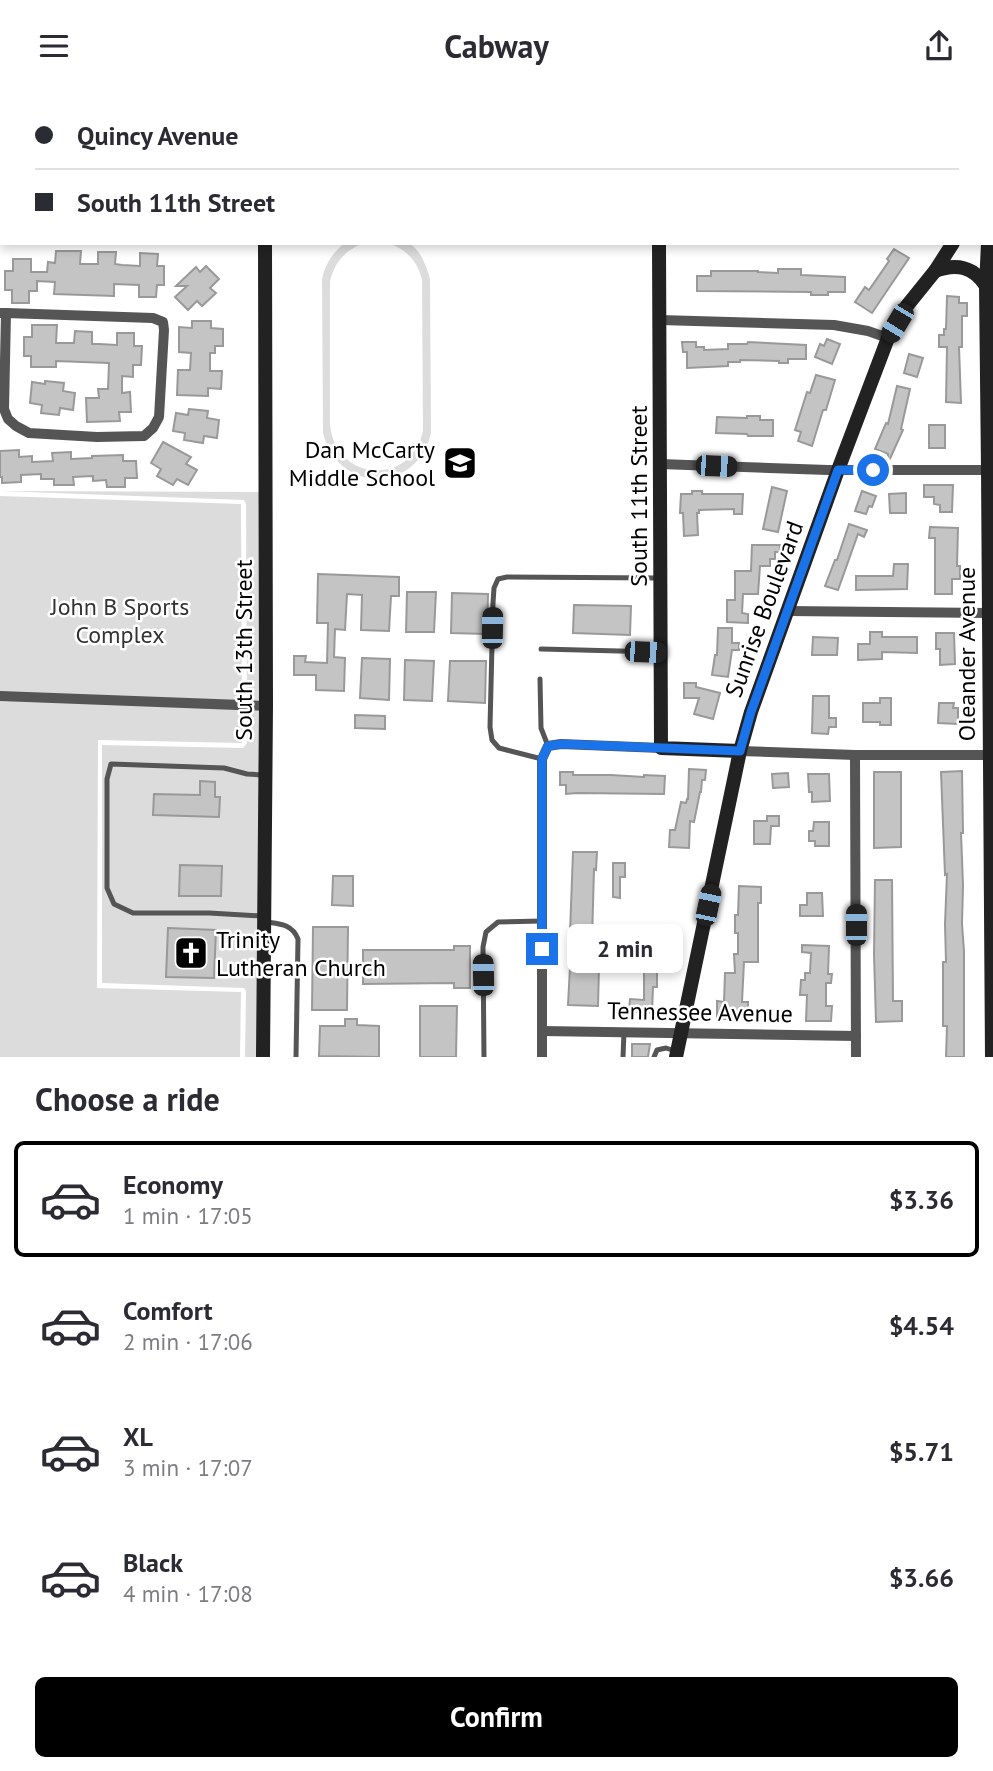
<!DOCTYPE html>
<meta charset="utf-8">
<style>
body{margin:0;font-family:"PT Sans",sans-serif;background:#f7f7f7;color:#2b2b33;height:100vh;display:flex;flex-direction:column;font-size:26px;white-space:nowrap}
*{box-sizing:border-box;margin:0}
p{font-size:23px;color:#7c7c81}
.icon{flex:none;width:38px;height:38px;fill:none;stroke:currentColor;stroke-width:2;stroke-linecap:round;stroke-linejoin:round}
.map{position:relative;height:966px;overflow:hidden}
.side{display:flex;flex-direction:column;background:#fff;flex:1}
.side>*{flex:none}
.banner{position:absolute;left:0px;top:0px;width:994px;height:154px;box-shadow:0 4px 10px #0003;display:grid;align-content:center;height:154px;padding:0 35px;background:#fff}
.end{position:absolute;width:32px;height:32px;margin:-16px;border:9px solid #1a73e8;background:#fff;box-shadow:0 0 0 4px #fff}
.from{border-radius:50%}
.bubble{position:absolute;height:49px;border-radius:10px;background:#fff;box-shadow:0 4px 10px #0003;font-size:23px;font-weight:600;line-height:49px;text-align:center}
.car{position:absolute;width:21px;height:42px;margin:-21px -10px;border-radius:9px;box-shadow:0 0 5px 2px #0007;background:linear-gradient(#222 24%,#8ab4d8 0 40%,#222 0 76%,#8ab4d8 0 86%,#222 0)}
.banner b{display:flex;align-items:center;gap:24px;height:66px;font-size:26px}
.banner b+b{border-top:2px solid #e1e1e2}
.banner i{width:18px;height:18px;background:#2b2b33}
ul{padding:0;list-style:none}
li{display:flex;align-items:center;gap:21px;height:116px;margin:0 14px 10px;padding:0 21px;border:4px solid transparent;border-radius:10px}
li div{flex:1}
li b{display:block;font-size:26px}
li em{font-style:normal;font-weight:600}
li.on{border-color:#000}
li>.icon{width:63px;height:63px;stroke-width:1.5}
h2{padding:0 35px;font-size:32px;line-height:84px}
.primary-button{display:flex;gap:14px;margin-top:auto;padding:14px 35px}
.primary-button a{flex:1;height:80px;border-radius:10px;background:#000;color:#fff;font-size:28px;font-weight:600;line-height:80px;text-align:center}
header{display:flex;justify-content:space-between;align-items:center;height:91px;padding:0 35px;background:#fff;font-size:32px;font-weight:600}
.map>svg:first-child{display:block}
</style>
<header><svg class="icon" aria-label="menu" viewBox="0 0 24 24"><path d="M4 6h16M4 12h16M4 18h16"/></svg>Cabway<svg class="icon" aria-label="share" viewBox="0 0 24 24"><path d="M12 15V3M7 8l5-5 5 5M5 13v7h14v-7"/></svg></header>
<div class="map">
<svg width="993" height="966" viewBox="0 0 993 966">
<rect width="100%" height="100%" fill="#fff"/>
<!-- green -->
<g fill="#dcdcdc">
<path d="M345 152H364C345 159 335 171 330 190V334C336 391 411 396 423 340L422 189C418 171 407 159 389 152 394 152 403 151 408 152 420 157 427 176 430 188L431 342C417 403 338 403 323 342L322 189C325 173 332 162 345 152Z"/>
<path d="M0 400 261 401V610L247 609 246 413 244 409Z"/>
<path d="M0 405 241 413 242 652 98 649 97 897 241 901 240 966H0Z"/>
<path d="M247 620H261L258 966H245L246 900 244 897 102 892V654L243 657 247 652Z"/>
</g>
<!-- building -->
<g fill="#c4c4c4" stroke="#999" stroke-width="2">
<path d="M894 158 909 167 872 222 855 211 865 196 869 199 889 170 887 168Z"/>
<path d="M56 160H81L80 173H98V161H116L115 173 122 174 140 175V162L158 163 157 175H164V194H157L156 206H139V194L114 193V205L54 203 55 191 37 190V200H29V212H12V199H5V180H13V168H31V181H47L48 171 55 172Z"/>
<path d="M206 175 219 188 210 197 216 202 202 215 197 210 188 219 175 206 187 195H176L196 176 200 181Z"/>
<path d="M778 178H801V184L845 186V201H828V204H811V201L697 200V185H711V180H758V181L778 182Z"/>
<path d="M947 205 959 206V212H967V225H962V256H959L961 312 946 311 947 256H939V244H944V238H946Z"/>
<path d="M192 230H211V237L223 238V255H215V262H210V280H222L221 298 208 297V305L177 304 178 279H190L191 262 179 261V236L192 237Z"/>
<path d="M32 234H57L56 252H74L75 240 92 241V253H99L117 254V242H134V255H142L141 274H133V286L122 285V302L130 301 131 321H119L120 330 87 331 86 307H99L98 298H108L109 272 56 270V276H31V265H24V246H32Z"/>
<path d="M827 248 840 253 832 273 815 266 820 253 824 255Z"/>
<path d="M682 251H696V256H704V259L728 258V253H747L748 251 806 254V268H788V272H779V270L740 269V271H728V275L687 277V261H683Z"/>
<path d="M909 263 923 267 917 286 904 282Z"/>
<path d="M816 284 835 289 826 319H823L812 355 798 350 801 341 795 339 807 301 810 302Z"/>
<path d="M45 290 64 292 63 300 75 302 73 319 60 317 59 324 41 322 42 314 30 312 32 291 45 293Z"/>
<path d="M897 295 910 298 901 338 903 339 888 372V363L875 358 886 332 888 333Z"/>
<path d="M189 318 208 320 207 327 219 329 217 347 204 345 203 352 184 349 185 342 173 340 176 322 188 324Z"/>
<path d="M747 325H760V329H773V345H748L747 343 716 342 717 326 747 327Z"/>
<rect x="929" y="334" width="16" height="23"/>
<path d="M163 351 191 366 186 373 197 379 188 394 177 388 173 394 157 385 161 378 151 372Z"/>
<path d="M19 359V366L32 365V371L53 370 52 362 71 361V368L92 367V365L123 364V370H136L137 387H125V396H107L106 389 93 390V385L73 386 74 394H54V388H41V383L21 384V391L2 392V386H0V360Z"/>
<path d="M924 394H953L952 421H940V414L934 413V406H924Z"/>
<path d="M772 396 787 400 778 441 763 438Z"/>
<path d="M692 400H702V403H743L742 423H734V418L699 419V422H697L698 444 684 445 683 422H680L681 403H692Z"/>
<path d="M862 400 876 405 872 416 869 415 866 423 855 420Z"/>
<path d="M906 402V422H890L889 403Z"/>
<path d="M849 433 867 439 864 446 858 443 838 499 825 495 835 469H837Z"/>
<path d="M930 436 958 437 957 475H960V488H952V503H935V447H929Z"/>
<path d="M752 454H780V461H775V468H770V475H760L758 503H743L742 522 748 523V532L727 531V509H735V480H751Z"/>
<path d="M894 473H908L907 498 856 499V485H893Z"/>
<path d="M318 483 399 486V505H391L389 540 361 539 362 504 347 503 345 539 335 538 334 566 345 567 344 600 316 599V584H294V565H306L305 571 327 572 328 532H317Z"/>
<path d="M407 501H436L434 541H406Z"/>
<path d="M452 502 488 503 487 543 451 542Z"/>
<path d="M574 514 631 515 630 544 573 542Z"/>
<path d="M718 537H732V552H739V559H732L728 586 712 584 715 564H717Z"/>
<path d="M870 541H882V546H917V562L882 561V568L858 569V553H870Z"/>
<path d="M936 542H954L955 573 940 574V558H936Z"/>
<path d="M813 546 838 547 837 564H812Z"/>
<path d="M362 567 390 568 389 609 360 607Z"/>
<path d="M405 569 434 570 432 610 404 609Z"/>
<path d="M450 570H486L485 612 448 610Z"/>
<path d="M684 592H696V596L720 602 713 628 694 623 699 607H684Z"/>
<path d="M813 605H829V627H836V636H829L828 643 812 642Z"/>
<path d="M880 607H891V634H880V631H863V612H880Z"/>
<path d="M939 612H954L953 617H958V633L938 632Z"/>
<path d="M355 624 385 625V638L355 637Z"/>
<path d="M689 678 706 679 705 689H702L701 701H700L694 731 690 730 689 757 669 756 670 739H675L681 711 686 712 687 708H688Z"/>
<path d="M962 680 963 742H961L963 794 962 833 964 860V966H946L947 935H943V871H946L945 833 947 783 945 784 941 681Z"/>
<path d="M560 681H573V684H611L644 686V684L665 685 664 703 577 702 566 703V694H560Z"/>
<path d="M874 681H901V756L874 757Z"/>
<path d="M788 682 789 696 773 697 772 683Z"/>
<path d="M808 683H829L830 710 812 711V701H809Z"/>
<path d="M200 690 215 691V706H220L219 726 153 724 154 703 200 704Z"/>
<path d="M767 725H779V735H771L770 753H754V730H767Z"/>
<path d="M814 731H829V755H815V750H809V740H813Z"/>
<path d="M573 761H597L596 779 594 778 592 849H595V876H599L598 915 568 914 570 876H571V842H570Z"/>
<path d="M613 772H625V786H620V807L613 806Z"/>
<path d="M180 774 222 775 221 805H179Z"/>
<path d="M333 785H353V815L332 814Z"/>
<path d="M875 789H892L893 910H902V930L876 931 874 863Z"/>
<path d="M739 795 761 796V812H758V871H744L742 911H748V924H738V928H717V910L724 911 725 882H735L734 863H738V842H735V824H738Z"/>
<path d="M807 802H822L823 825H800V814H807Z"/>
<path d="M313 836H348L347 919H312Z"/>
<path d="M656 836 670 837V855L655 854Z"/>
<path d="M168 837 216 839 214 887 166 886Z"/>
<path d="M802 854 829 855 828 883H832L831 892H826V915H832L831 930H806L807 904H800L801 889H805V882H810L811 862 802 861Z"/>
<path d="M454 855H470V897H454V892L363 893V859H454Z"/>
<path d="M644 876H657V896H653L652 922 629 921 630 908 644 909Z"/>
<path d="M420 915H457L456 966H420Z"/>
<path d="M345 928H357V934L379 935V966L319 965 320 935H345Z"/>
<path d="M632 953H650L648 966H632Z"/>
</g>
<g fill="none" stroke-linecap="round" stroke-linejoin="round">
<!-- path -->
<path stroke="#777" stroke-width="2" stroke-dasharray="2 3.5" stroke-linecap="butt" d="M992 136H993"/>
<!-- lane -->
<g stroke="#555" stroke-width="5">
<path d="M301 0V2"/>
<path d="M599 0V2"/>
<path d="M541 558 658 561"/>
<path d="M540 588 541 637 548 655"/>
<path d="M542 668 499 657 492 649 490 636 493 512 494 497 498 488 507 486 658 487"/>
<path d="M261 825 209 822H133L114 813 107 797V688L111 673 224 677 247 683 264 684"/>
<path d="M266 831C280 833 292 833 298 848L296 966"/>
<path d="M484 966 483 856 486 841 498 831 542 830"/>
<path d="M623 966 624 941"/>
<path d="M654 966 657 959 666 957 675 960"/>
</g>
<!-- street -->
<g stroke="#555" stroke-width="10">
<path d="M847 0V2"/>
<path d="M32 2 33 0"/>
<path d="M0 48 2 45"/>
<path d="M0 222H6L153 227 163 231 164 239 159 326 153 337 144 345 97 346 29 342 16 335 8 328 4 318 6 222"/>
<path d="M660 229 834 234 868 240 888 247"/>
<path d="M660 373 828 379H992"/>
<path d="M787 520 988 522"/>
<path d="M0 605 266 615"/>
<path d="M740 660 855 664H993"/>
<path d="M855 664 856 966"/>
<path d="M542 940 856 945"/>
<path d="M542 966V668L548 655 561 653 661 657"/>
</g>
<!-- secondary -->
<g stroke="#222" stroke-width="14">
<path d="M658 0V2"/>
<path d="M266 2V0"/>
<path d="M992 71 993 70"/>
<path d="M992 110 993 109"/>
<path d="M0 117H2"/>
<path d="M0 132H2"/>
<path d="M659 152 661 657 740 660"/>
<path d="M988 152 986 195 988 379 992 966"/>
<path d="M935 180C956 172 973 175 986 195"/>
<path d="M263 966 266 615 265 152"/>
<path d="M676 966 740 660 751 621 838 379 888 247 906 216 935 180 953 152"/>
</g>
</g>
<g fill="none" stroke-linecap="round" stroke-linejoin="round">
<!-- route -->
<path stroke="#1a73e8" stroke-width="9" d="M542 858V668L548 655 561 653 740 660 751 621 838 379H873"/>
</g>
<!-- icons -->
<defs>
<symbol id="school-square" viewBox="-11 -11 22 22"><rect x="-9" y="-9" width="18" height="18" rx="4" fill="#000" stroke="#fff"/><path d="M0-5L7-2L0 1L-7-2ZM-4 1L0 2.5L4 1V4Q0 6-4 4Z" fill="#fff"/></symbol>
<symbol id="church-square" viewBox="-11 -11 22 22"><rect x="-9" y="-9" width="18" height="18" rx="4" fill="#000" stroke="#fff"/><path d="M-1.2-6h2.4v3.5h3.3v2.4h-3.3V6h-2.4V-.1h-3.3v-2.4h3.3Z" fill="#fff"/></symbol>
</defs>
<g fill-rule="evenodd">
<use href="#school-square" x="441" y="353" width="38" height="38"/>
<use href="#church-square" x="172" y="843" width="38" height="38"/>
</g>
<g text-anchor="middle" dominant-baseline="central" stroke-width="5" stroke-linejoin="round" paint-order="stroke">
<!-- poi labels -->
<g font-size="24" fill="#000" stroke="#fff" text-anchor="end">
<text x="435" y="358">Dan McCarty<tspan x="435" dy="28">Middle School</tspan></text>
<text x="216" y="848" text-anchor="start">Trinity<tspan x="216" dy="28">Lutheran Church</tspan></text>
</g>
<!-- street labels -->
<g font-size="24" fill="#000" stroke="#fff">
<text transform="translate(638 405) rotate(-90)">South 11th Street</text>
<text transform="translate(764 518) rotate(-70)">Sunrise Boulevard</text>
<text transform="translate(243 559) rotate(-90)">South 13th Street</text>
<text transform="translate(966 563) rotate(-90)">Oleander Avenue</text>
<text transform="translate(700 921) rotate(1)">Tennessee Avenue</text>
</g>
<!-- park labels -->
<g font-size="24" fill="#333" stroke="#fff">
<text x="120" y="515">John B Sports<tspan x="120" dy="28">Complex</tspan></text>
</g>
</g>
</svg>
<i class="end from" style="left:873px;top:379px"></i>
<i class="end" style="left:542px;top:858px"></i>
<div class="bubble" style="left:567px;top:833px;width:116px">2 min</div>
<i class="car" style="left:897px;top:232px;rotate:211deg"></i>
<i class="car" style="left:716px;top:375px;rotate:92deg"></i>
<i class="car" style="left:492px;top:537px;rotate:1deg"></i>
<i class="car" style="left:645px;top:561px;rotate:92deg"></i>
<i class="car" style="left:708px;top:814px;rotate:12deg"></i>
<i class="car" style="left:856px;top:834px;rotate:0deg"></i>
<i class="car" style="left:483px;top:884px;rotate:359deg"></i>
<div class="banner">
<b><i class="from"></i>Quincy Avenue</b>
<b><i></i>South 11th Street</b>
</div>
</div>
<section class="side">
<h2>Choose a ride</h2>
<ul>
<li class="on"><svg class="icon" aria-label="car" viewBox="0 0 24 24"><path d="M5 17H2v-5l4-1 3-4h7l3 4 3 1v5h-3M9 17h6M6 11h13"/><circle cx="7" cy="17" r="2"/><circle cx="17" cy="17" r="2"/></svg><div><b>Economy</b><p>1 min · 17:05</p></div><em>$3.36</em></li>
<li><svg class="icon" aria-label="car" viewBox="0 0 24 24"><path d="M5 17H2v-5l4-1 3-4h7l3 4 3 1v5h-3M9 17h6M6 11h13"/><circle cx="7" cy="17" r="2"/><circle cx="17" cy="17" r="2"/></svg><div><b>Comfort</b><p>2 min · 17:06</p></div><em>$4.54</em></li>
<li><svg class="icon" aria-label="car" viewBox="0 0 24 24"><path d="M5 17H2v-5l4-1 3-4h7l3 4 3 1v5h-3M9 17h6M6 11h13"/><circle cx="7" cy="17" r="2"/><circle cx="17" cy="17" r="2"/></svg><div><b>XL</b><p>3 min · 17:07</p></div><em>$5.71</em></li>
<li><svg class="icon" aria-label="car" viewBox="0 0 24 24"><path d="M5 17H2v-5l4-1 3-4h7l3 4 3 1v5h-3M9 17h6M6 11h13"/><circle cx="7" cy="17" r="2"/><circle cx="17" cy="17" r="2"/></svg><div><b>Black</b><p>4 min · 17:08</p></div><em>$3.66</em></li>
</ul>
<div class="primary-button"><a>Confirm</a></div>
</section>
